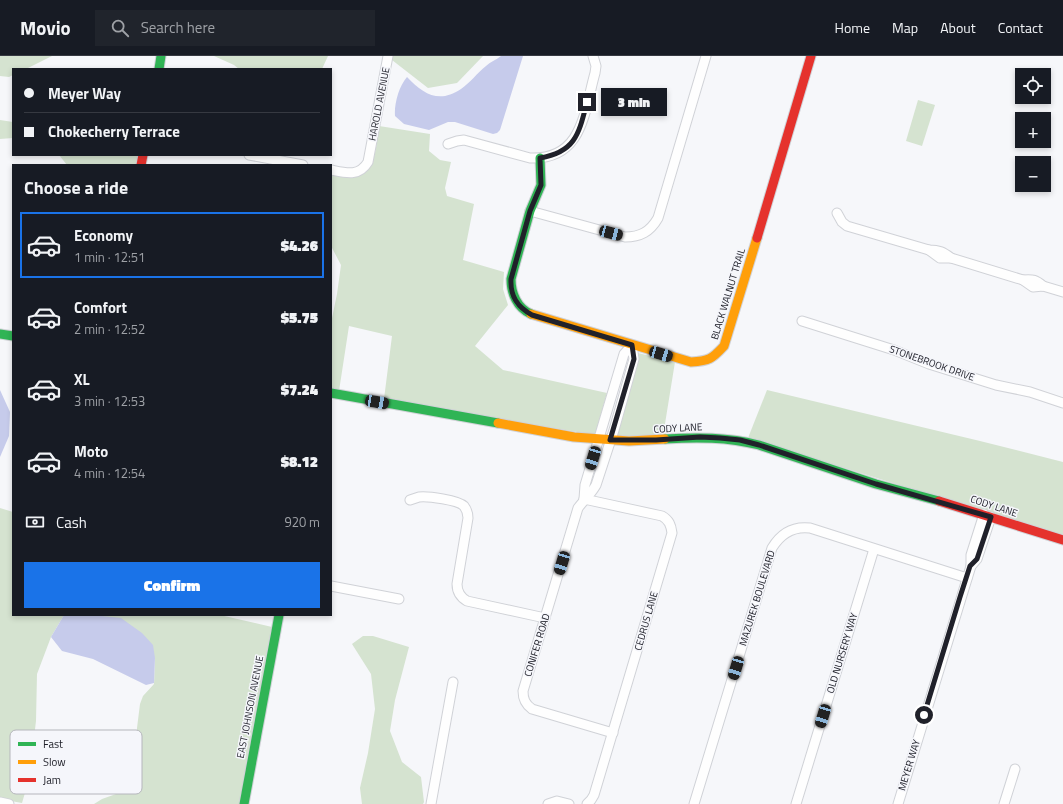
<!DOCTYPE html>
<meta charset="utf-8">
<style>
body{margin:0;font-family:"Titillium Web",sans-serif;background:#20242c;color:#f1f3f6;height:100vh;display:flex;flex-direction:column;font-size:15px;white-space:nowrap}
*{box-sizing:border-box;margin:0}
p{font-size:13px;color:#9ea1a6}
.icon{flex:none;width:22px;height:22px;fill:none;stroke:currentColor;stroke-width:2;stroke-linecap:round;stroke-linejoin:round}
.map{position:relative;flex:1;overflow:hidden}
.drawer{position:absolute;left:12px;top:108px;width:320px;height:452px;display:flex;flex-direction:column;background:#171b24;border-radius:0px;box-shadow:0 2px 6px #0003}
.drawer>*{flex:none}
.top-card{position:absolute;left:12px;top:12px;width:320px;height:88px;border-radius:0px;box-shadow:0 2px 6px #0003;display:grid;align-content:center;height:88px;padding:0 12px;background:#171b24}
.controls{position:absolute;left:1015px;top:12px;display:grid;gap:8px}
.controls a{display:grid;place-items:center;width:36px;height:36px;border-radius:0px;background:#171b24;box-shadow:0 2px 6px #0003;font-size:20px}
.end{position:absolute;width:18px;height:18px;margin:-9px;border:5px solid #20212a;background:#fff;box-shadow:0 0 0 2px #fff}
.from{border-radius:50%}
.bubble{position:absolute;height:28px;border-radius:0px;background:#171b24;box-shadow:0 2px 6px #0003;font-size:13px;font-weight:800;line-height:28px;text-align:center}
.car{position:absolute;width:12px;height:24px;margin:-12px -6px;border-radius:5px;box-shadow:0 0 3px 1px #0007;background:linear-gradient(#222 24%,#8ab4d8 0 40%,#222 0 76%,#8ab4d8 0 86%,#222 0)}
.top-card b{display:flex;align-items:center;gap:14px;height:38px;font-size:15px}
.top-card b+b{border-top:1px solid #363941}
.top-card i{width:10px;height:10px;background:#f1f3f6}
ul{padding:0;list-style:none}
li{display:flex;align-items:center;gap:12px;height:66px;margin:0 8px 6px;padding:0 4px;border:2px solid transparent;border-radius:0px}
li div{flex:1}
li b{display:block;font-size:15px}
li em{font-style:normal;font-weight:800}
li.on{border-color:#1a73e8}
li>.icon{width:36px;height:36px;stroke-width:1.5}
h2{padding:0 12px;font-size:18px;line-height:48px}
.pay{display:flex;align-items:center;gap:10px;height:44px;padding:0 12px;font-size:15px}
.pay p{margin-inline-start:auto}
.action{display:flex;gap:8px;margin-top:auto;padding:8px 12px}
.action a{flex:1;height:46px;border-radius:0px;background:#1a73e8;color:#fff;font-size:16px;font-weight:800;line-height:46px;text-align:center}
header{display:flex;align-items:center;gap:24px;box-sizing:border-box;height:56px;padding:0 20px;background:#171b24;border-bottom:1px solid #363941}
header strong{font-size:19px}
nav{display:flex;gap:22px;margin-inline-start:auto;font-size:14px}
.search{width:280px;height:36px;background:#20242c;display:flex;align-items:center;gap:10px;box-sizing:border-box;padding:0 14px;border-radius:0px;color:#9ea1a6;font-size:15px}
.map>svg:first-child{display:block}
</style>
<header>
<strong>Movio</strong>
<div class="search"><svg class="icon" aria-label="search" viewBox="0 0 24 24"><circle cx="10" cy="10" r="6"/><path d="M15 15l6 6"/></svg>Search here</div>
<nav><a>Home</a><a>Map</a><a>About</a><a>Contact</a></nav>
</header>
<div class="map">
<svg width="1063" height="748" viewBox="0 0 1063 748">
<rect width="100%" height="100%" fill="#f6f7fa"/>
<!-- green -->
<g fill="#d5e3d0">
<path d="M0 0H52L26 13H13V19L9 21 0 20Z"/>
<path d="M214 0H328L322 13H239L234 9Z"/>
<path d="M393 0H483L457 27 428 32 392 4Z"/>
<path d="M918 44 935 49 922 90 906 85Z"/>
<path d="M0 64 13 66V82L0 83Z"/>
<path d="M379 70 430 78 429 95 440 104 451 106 445 132 447 140 474 148 463 204 504 216 503 233 508 249 475 290 503 314 607 337 595 379 384 343 392 280 349 270 339 335 331 334V267L337 238 341 209 331 190V118C339 120 348 122 356 121 377 117 376 86 379 70Z"/>
<path d="M59 99H138L136 109H67Z"/>
<path d="M638 297 675 306 663 380 616 381 639 304Z"/>
<path d="M767 334 980 385 1063 406V480L748 382Z"/>
<path d="M0 452 13 456V559H64L51 581 37 618 36 665 29 723 22 747 0 743Z"/>
<path d="M92 559H220L272 571 239 748H94L102 743 116 738 128 729 135 716 137 672 140 648 143 640 154 628 155 602Z"/>
<path d="M363 580H373L409 591 395 644 390 675 402 706 421 721 424 746 423 748H362L360 732 368 697 375 653 371 618 352 588Z"/>
</g>
<!-- water -->
<g fill="#c6cbeb">
<path d="M501 0H523L500 74 497 77 493 78 455 66H448L429 74 404 68 395 60C394 48 399 30 407 21 423 38 439 48 461 33 470 27 477 17 486 10 490 6 496 4 501 0Z"/>
<path d="M0 334 10 356 9 380 0 401Z"/>
<path d="M64 559H92L121 562 142 577 153 589 155 602 154 627 146 629 93 603 62 595 51 581Z"/>
</g>
<g fill="none" stroke-linecap="round" stroke-linejoin="round">
<defs>
<g id="street">
<path d="M448 88 457 85 464 84 530 102C583 104 584 56 595 17L596 10 593 0"/>
<path d="M249 99 303 109"/>
<path d="M331 114C346 117 359 121 368 106L388 0"/>
<path d="M530 155 625 181C640 181 650 176 658 162L706 0"/>
<path d="M837 157 842 166 847 170 929 194C939 194 943 196 951 202"/>
<path d="M929 194 940 202H951L1023 224C1033 223 1036 224 1043 230"/>
<path d="M1023 224 1033 231 1043 230 1063 236"/>
<path d="M802 265 894 294 929 308 996 329 1030 336 1063 347"/>
<path d="M584 443 662 460C669 464 671 469 672 477L594 739 591 744 587 748"/>
<path d="M584 443 585 429 624 298 632 289"/>
<path d="M410 444C413 443 416 442 419 441 428 440 458 444 464 450 467 454 468 458 468 462L457 528C457 536 460 541 467 545L545 562"/>
<path d="M971 510 977 503 991 461"/>
<path d="M331 530 399 543"/>
<path d="M613 677 532 653C525 648 523 643 523 635L578 452C584 444 591 438 596 429L614 374 634 303 632 289"/>
<path d="M0 746 9 748"/>
<path d="M431 748 453 626"/>
<path d="M548 748 557 745 569 748"/>
<path d="M694 748 772 492C781 477 793 470 810 472L967 522"/>
<path d="M796 748 874 493"/>
<path d="M898 748 971 510V499L984 458"/>
<path d="M1004 748 1015 713"/>
</g>
<g id="fast">
<path d="M159 13 161 0"/>
<path d="M531 258C517 252 511 237 511 223L530 155 541 129 540 102"/>
<path d="M0 278 13 280"/>
<path d="M331 337 498 367"/>
<path d="M665 383C697 381 727 381 759 389L876 428 939 445"/>
<path d="M244 748 279 559"/>
</g>
<g id="slow">
<path d="M531 258 691 306C709 305 712 303 724 290L757 182"/>
<path d="M498 367 574 381 629 385 665 383"/>
</g>
<g id="jam">
<path d="M141 109 143 99"/>
<path d="M757 182 811 0"/>
<path d="M939 445 1063 484"/>
</g>
</defs>
<!-- street casing -->
<use href="#street" stroke="#d0d2d7" stroke-width="11"/>
<!-- fast casing -->
<use href="#fast" stroke="#d0d2d7" stroke-width="11"/>
<!-- slow casing -->
<use href="#slow" stroke="#d0d2d7" stroke-width="11"/>
<!-- jam casing -->
<use href="#jam" stroke="#d0d2d7" stroke-width="11"/>
<!-- street -->
<use href="#street" stroke="#fefefe" stroke-width="9"/>
<!-- fast -->
<use href="#fast" stroke="#30b455" stroke-width="9"/>
<!-- slow -->
<use href="#slow" stroke="#ff9f0a" stroke-width="9"/>
<!-- jam -->
<use href="#jam" stroke="#e5322d" stroke-width="9"/>
</g>
<g fill="none" stroke-linecap="round" stroke-linejoin="round">
<!-- route -->
<path stroke="#20212a" stroke-width="5" d="M587 46C579 77 576 96 540 102L541 129 530 155 511 223C510 240 517 251 532 259L632 289 634 303 610 384H656L700 381 720 382 740 384 759 389 876 428 991 461 977 503 970 510 960 541 924 659"/>
</g>
<g text-anchor="middle" dominant-baseline="central" stroke-width="3" stroke-linejoin="round" paint-order="stroke">
<!-- street labels -->
<g font-size="10" fill="#20212a" stroke="#f5f6fb">
<text transform="translate(379 48) rotate(-79)">HAROLD AVENUE</text>
<text transform="translate(728 238) rotate(-73)">BLACK WALNUT TRAIL</text>
<text transform="translate(932 307) rotate(19)">STONEBROOK DRIVE</text>
<text transform="translate(678 372) rotate(-3)">CODY LANE</text>
<text transform="translate(994 450) rotate(18)">CODY LANE</text>
<text transform="translate(757 542) rotate(-73)">MAZUREK BOULEVARD</text>
<text transform="translate(646 565) rotate(-74)">CEDRUS LANE</text>
<text transform="translate(537 589) rotate(-73)">CONIFER ROAD</text>
<text transform="translate(842 597) rotate(-73)">OLD NURSERY WAY</text>
<text transform="translate(250 651) rotate(-79)">EAST JOHNSON AVENUE</text>
<text transform="translate(909 709) rotate(-73)">MEYER WAY</text>
</g>
</g>
<!-- legend -->
<rect x="10" y="674" width="132" height="64" rx="6" fill="#f5f6fb" stroke="#b5b6bc" stroke-width="1"/>
<rect x="18" y="686" width="18" height="4" fill="#30b455"/>
<rect x="18" y="704" width="18" height="4" fill="#ff9f0a"/>
<rect x="18" y="722" width="18" height="4" fill="#e5322d"/>
<g font-size="11" fill="#20212a">
<text x="43" y="692">Fast</text>
<text x="43" y="710">Slow</text>
<text x="43" y="728">Jam</text>
</g>
</svg>
<div class="controls">
<a><svg class="icon" aria-label="locate" viewBox="0 0 24 24"><circle cx="12" cy="12" r="6"/><path d="M12 2v4M12 18v4M2 12h4M18 12h4"/></svg></a>
<a>+</a>
<a>−</a>
</div>
<i class="end from" style="left:924px;top:659px"></i>
<i class="end" style="left:587px;top:46px"></i>
<div class="bubble" style="left:601px;top:32px;width:66px">3 min</div>
<i class="car" style="left:611px;top:177px;rotate:105deg"></i>
<i class="car" style="left:661px;top:298px;rotate:106deg"></i>
<i class="car" style="left:377px;top:346px;rotate:100deg"></i>
<i class="car" style="left:593px;top:402px;rotate:197deg"></i>
<i class="car" style="left:562px;top:507px;rotate:197deg"></i>
<i class="car" style="left:736px;top:612px;rotate:197deg"></i>
<i class="car" style="left:823px;top:660px;rotate:197deg"></i>
<div class="top-card">
<b><i class="from"></i>Meyer Way</b>
<b><i></i>Chokecherry Terrace</b>
</div>
<section class="drawer">
<h2>Choose a ride</h2>
<ul>
<li class="on"><svg class="icon" aria-label="car" viewBox="0 0 24 24"><path d="M5 17H2v-5l4-1 3-4h7l3 4 3 1v5h-3M9 17h6M6 11h13"/><circle cx="7" cy="17" r="2"/><circle cx="17" cy="17" r="2"/></svg><div><b>Economy</b><p>1 min · 12:51</p></div><em>$4.26</em></li>
<li><svg class="icon" aria-label="car" viewBox="0 0 24 24"><path d="M5 17H2v-5l4-1 3-4h7l3 4 3 1v5h-3M9 17h6M6 11h13"/><circle cx="7" cy="17" r="2"/><circle cx="17" cy="17" r="2"/></svg><div><b>Comfort</b><p>2 min · 12:52</p></div><em>$5.75</em></li>
<li><svg class="icon" aria-label="car" viewBox="0 0 24 24"><path d="M5 17H2v-5l4-1 3-4h7l3 4 3 1v5h-3M9 17h6M6 11h13"/><circle cx="7" cy="17" r="2"/><circle cx="17" cy="17" r="2"/></svg><div><b>XL</b><p>3 min · 12:53</p></div><em>$7.24</em></li>
<li><svg class="icon" aria-label="car" viewBox="0 0 24 24"><path d="M5 17H2v-5l4-1 3-4h7l3 4 3 1v5h-3M9 17h6M6 11h13"/><circle cx="7" cy="17" r="2"/><circle cx="17" cy="17" r="2"/></svg><div><b>Moto</b><p>4 min · 12:54</p></div><em>$8.12</em></li>
</ul>
<div class="pay"><svg class="icon" aria-label="cash" viewBox="0 0 24 24"><path d="M3 7h18v10H3z"/><circle cx="12" cy="12" r="2"/></svg>Cash<p>920 m</p></div>
<div class="action"><a>Confirm</a></div>
</section>
</div>
